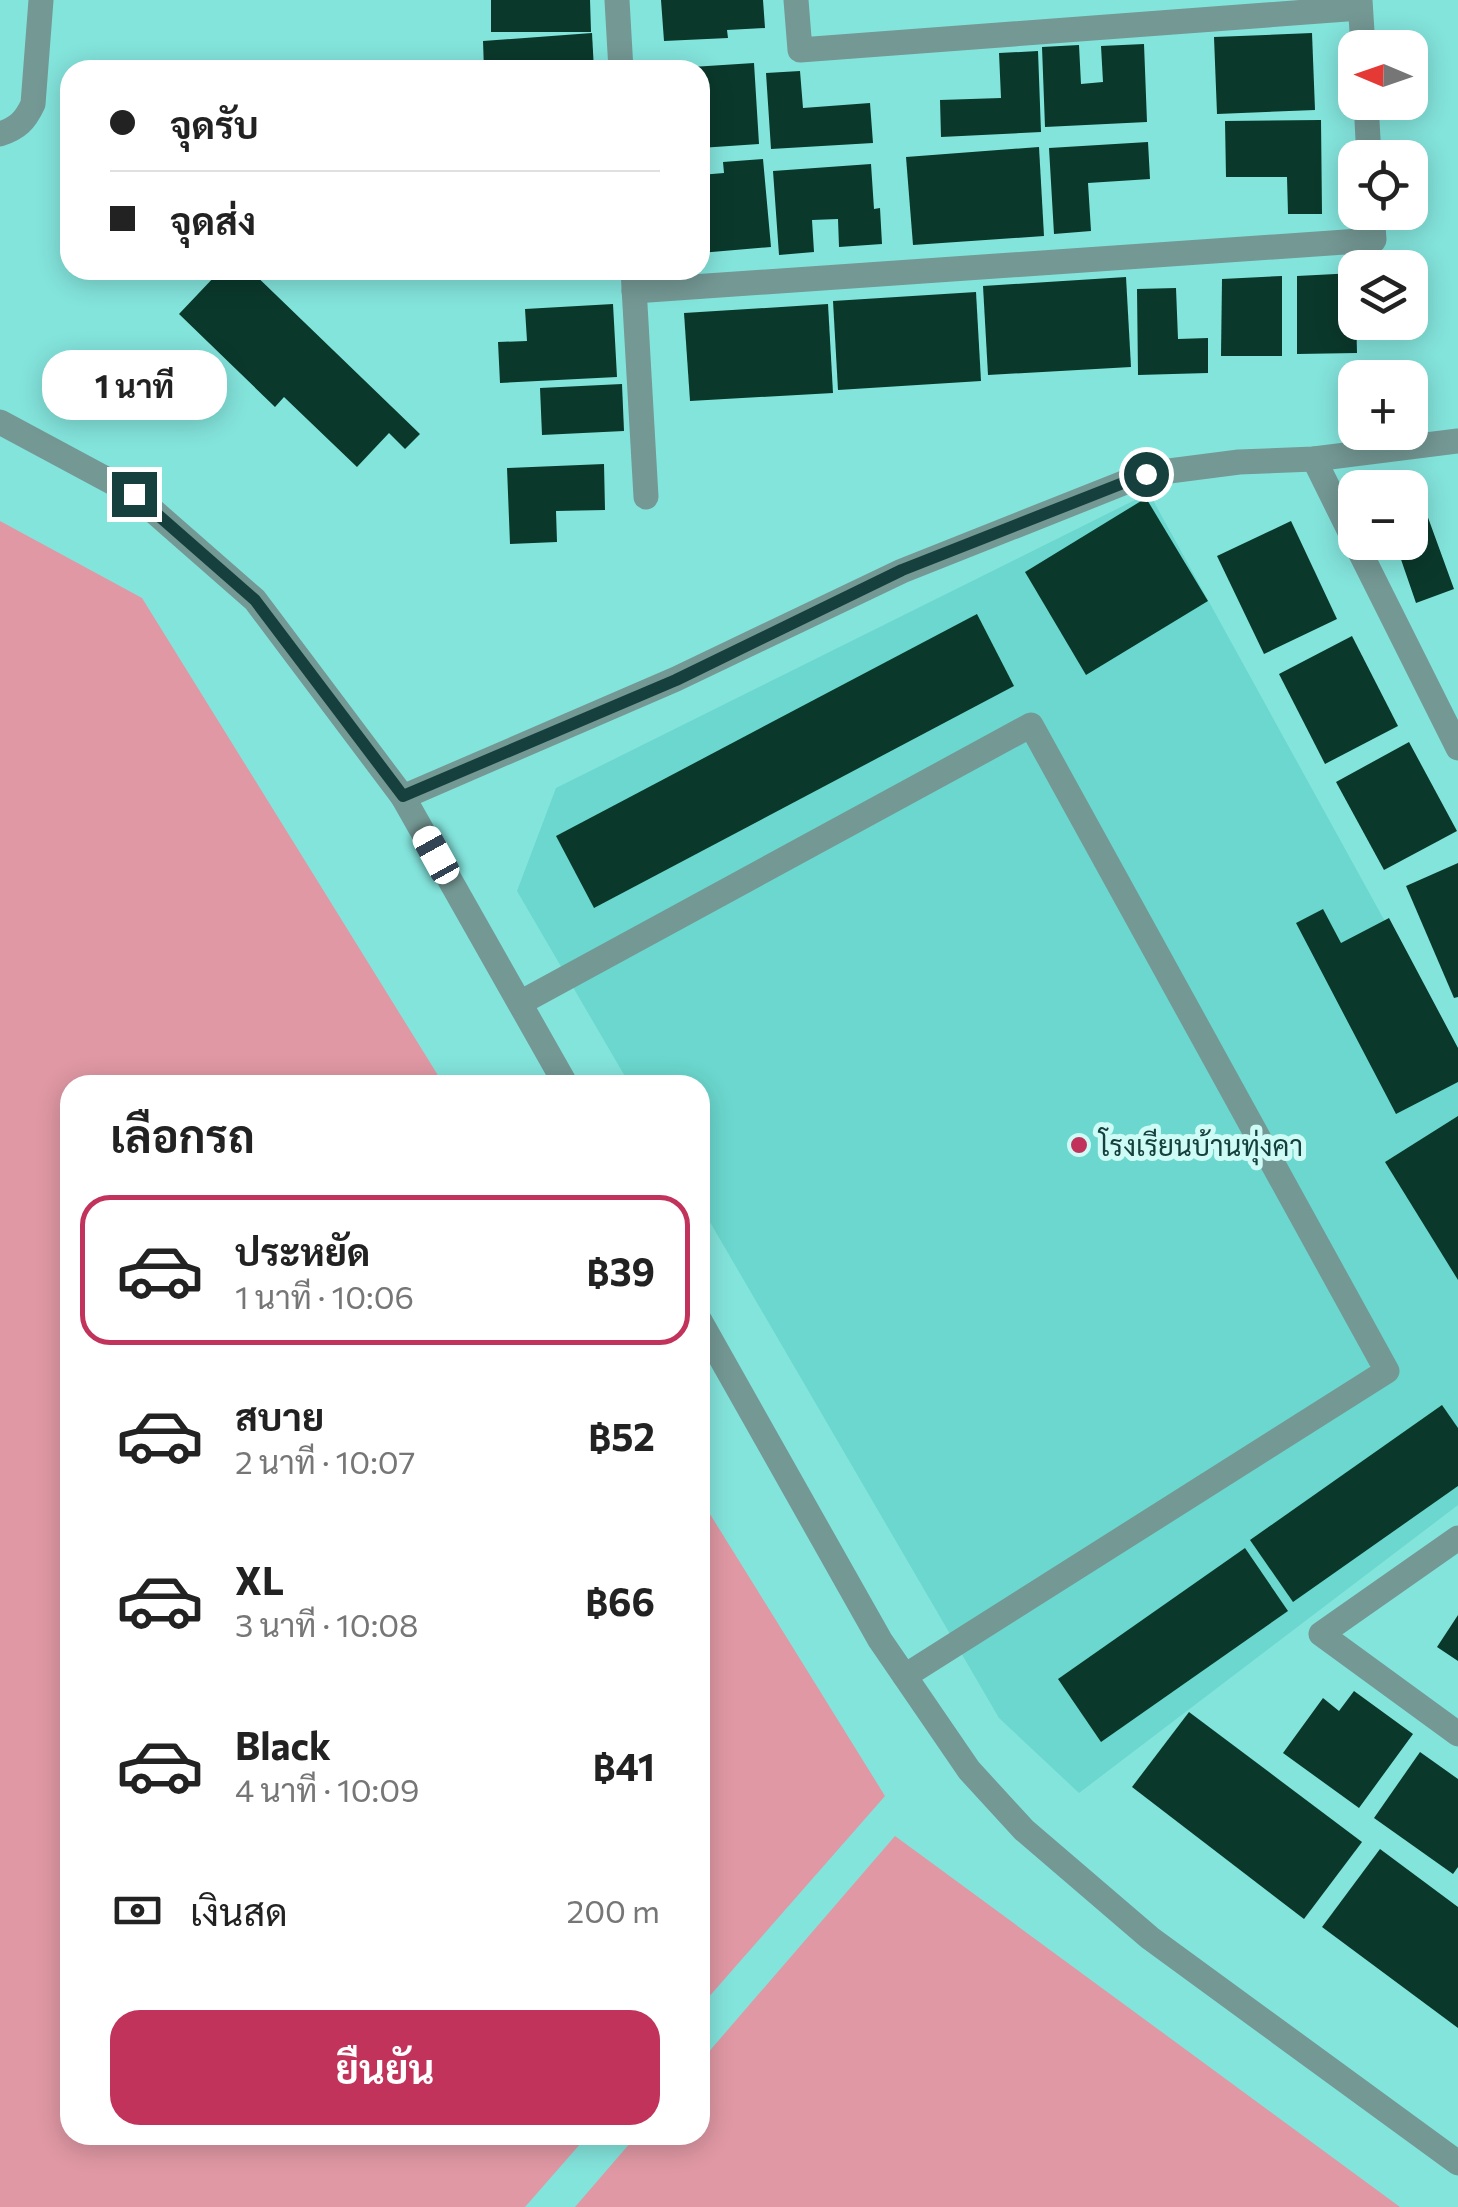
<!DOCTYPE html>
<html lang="th">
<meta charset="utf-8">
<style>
body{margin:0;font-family:Commissioner,Sarabun,sans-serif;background:#f6f6f6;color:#222;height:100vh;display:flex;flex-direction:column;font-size:38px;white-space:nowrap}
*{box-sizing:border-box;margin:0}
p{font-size:32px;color:#767676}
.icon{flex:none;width:55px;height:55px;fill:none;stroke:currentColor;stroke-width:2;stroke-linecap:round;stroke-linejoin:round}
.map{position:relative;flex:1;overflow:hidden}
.details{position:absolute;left:60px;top:1075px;width:650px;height:1070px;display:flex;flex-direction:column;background:#fff;border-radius:30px;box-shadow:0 5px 25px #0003}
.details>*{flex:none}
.hud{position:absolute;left:60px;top:60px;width:650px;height:220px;border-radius:30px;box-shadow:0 5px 25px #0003;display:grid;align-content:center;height:220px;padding:0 50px;background:#fff}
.needle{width:65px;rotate:272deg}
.fabs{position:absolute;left:1338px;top:30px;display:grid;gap:20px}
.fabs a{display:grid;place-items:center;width:90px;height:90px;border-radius:20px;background:#fff;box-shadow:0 5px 25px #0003;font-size:50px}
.end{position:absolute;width:45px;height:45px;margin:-22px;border:12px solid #16403d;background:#fff;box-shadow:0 0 0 5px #fff}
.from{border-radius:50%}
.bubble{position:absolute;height:70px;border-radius:30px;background:#fff;box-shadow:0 5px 25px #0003;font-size:32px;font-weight:700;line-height:70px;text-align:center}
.car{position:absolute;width:30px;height:60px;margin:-30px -15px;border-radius:12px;box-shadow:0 0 8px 2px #0007;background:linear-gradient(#fff 24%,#345 0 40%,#fff 0 76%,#345 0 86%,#fff 0)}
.hud b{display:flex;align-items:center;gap:35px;height:95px;font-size:38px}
.hud b+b{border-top:2px solid #e0e0e0}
.hud i{width:25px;height:25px;background:#222}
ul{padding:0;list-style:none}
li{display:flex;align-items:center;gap:30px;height:150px;margin:0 20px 15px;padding:0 30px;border:5px solid transparent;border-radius:30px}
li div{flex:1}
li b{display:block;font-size:38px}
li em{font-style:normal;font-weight:700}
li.on{border-color:#c2335c}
li>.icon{width:90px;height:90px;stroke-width:1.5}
h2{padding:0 50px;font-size:45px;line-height:120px}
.pay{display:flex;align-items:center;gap:25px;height:110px;padding:0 50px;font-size:38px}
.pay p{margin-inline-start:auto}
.primary-button{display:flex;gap:20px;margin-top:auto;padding:20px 50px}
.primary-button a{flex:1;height:115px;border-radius:30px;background:#c2335c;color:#fff;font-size:40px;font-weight:700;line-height:115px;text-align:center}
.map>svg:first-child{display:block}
</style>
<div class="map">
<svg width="1458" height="2207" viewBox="0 0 1458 2207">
<rect width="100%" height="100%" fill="#83e4dc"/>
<!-- built -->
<path fill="#6bd7ce" d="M1149 493 1458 1054V1505L1079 1793 999 1718 700 1205V1085H630L517 891 556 788Z"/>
<!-- green -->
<g fill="#df98a4">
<path d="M0 521 142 598 444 1085H70V2135H588L525 2207H0Z"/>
<path d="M700 1498 885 1796 700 2007Z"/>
<path d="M895 1836 1400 2207H575L637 2135H700V2062Z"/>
</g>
<!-- building -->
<g fill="#0a392b">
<path d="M491 0H590L591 32H491Z"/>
<path d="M661 0H763L765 28 727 30 728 38 664 41Z"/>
<path d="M592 33 594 70H484L483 41Z"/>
<path d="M1312 33 1315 110 1217 114 1214 37Z"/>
<path d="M1144 44 1147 122 1045 127 1042 47 1079 45 1081 84 1103 82 1101 46Z"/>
<path d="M1038 51 1041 132 941 137 940 100 1001 98 999 53Z"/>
<path d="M754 63 759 144 700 148V70H692V67Z"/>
<path d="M800 71 803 108 870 103 873 143 771 149 766 73Z"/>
<path d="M1321 120 1322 214H1288L1287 177H1226L1225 121Z"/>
<path d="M1148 142 1150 179 1088 183 1091 231 1054 234 1049 148Z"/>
<path d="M1039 147 1044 236 913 245 906 157Z"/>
<path d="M763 159 771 247 700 253V175L724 173 723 162Z"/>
<path d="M871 164 874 209 880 208 882 244 839 247 838 219 812 220 814 252 779 255 773 171Z"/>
<path d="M211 270H250L420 434 405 449 389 433 357 467 284 397 275 407 179 314 216 275Z"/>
<path d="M1355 273 1357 353 1297 354V276Z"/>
<path d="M1282 276V356H1221L1222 279Z"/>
<path d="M1126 277 1131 367 988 375 983 286Z"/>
<path d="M1176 288 1178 339 1208 338V373L1138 375 1137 289Z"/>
<path d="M976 292 981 381 838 390 833 301Z"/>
<path d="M613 304 617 377 500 383 498 342 527 341 525 309Z"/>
<path d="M828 304 833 393 690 401 684 313Z"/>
<path d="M622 384 624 431 542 435 540 388Z"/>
<path d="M604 464 605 510 556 511 557 542 510 544 507 468Z"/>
<path d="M1146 498 1208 601 1086 675 1025 572Z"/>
<path d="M1426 512 1454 589 1416 603 1395 542H1410V518Z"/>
<path d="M1291 521 1337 619 1264 654 1217 556Z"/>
<path d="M977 614 1014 686 594 908 556 836Z"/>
<path d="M1352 636 1398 726 1325 764 1279 674Z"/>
<path d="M1409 742 1457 831 1384 870 1336 782Z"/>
<path d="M1458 863V997L1454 998 1406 886Z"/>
<path d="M1323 909 1341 943 1389 918 1458 1048V1082L1396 1114 1296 923Z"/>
<path d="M1458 1116V1280L1385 1162Z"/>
<path d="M1442 1405 1458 1428V1486L1293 1602 1250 1540Z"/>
<path d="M1245 1548 1288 1611 1101 1742 1058 1679Z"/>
<path d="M1458 1615V1661L1437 1647Z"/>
<path d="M1354 1691 1413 1734 1359 1808 1283 1753 1323 1698 1339 1711Z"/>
<path d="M1189 1712 1362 1842 1304 1919 1132 1787Z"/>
<path d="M1420 1752 1458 1779V1867L1453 1874 1374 1818Z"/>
<path d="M1380 1849 1458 1907V2028L1322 1927Z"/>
</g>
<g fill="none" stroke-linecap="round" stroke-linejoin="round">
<!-- minor -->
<g stroke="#749894" stroke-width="25">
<path d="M617 0 621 70"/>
<path d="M796 0 800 50 1360 8"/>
<path d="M1360 0 1363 48"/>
<path d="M1366 102 1369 158"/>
<path d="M0 134C18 128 25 121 33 104L41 0"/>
<path d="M633 270 646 497"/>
<path d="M634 291 1374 240 1372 212"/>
<path d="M0 422 134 494 255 600 403 797 566 1085"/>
<path d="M1314 459 1355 542"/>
<path d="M1355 542 1458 748"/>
<path d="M403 797 676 679 902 571 1146 474 1239 462 1314 459 1458 441"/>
<path d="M520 1003 1031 725 1387 1371 905 1676"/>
<path d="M700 1321 880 1640 969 1770 1024 1830 1150 1938 1458 2163"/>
<path d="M1458 1538 1321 1634 1458 1734"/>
</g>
</g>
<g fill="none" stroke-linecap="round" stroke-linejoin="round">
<!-- route -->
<path stroke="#16403d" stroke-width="12" d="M134 494 255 600 403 796 676 680 902 570 1146 474"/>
</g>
<!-- markers -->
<circle fill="#c2335c" stroke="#cefbf6" stroke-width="4" cx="1079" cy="1145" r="10"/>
<g text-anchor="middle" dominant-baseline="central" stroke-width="10" stroke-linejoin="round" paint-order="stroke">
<!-- poi labels -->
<g font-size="28" fill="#16403d" stroke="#cefbf6" text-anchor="start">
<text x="1099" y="1145">โรงเรียนบ้านทุ่งคา</text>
</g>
</g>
</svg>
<div class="fabs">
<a><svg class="needle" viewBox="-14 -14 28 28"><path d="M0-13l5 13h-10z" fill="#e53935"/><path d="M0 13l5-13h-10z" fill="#767676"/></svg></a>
<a><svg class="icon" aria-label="locate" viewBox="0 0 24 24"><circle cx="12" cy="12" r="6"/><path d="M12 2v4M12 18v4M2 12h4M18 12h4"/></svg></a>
<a><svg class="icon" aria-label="layers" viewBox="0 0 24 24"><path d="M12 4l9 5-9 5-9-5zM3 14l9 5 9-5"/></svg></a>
<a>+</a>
<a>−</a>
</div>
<i class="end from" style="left:1146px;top:474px"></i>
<i class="end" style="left:134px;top:494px"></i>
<div class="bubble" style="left:42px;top:350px;width:185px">1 นาที</div>
<i class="car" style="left:436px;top:855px;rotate:331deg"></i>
<div class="hud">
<b><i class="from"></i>จุดรับ</b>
<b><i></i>จุดส่ง</b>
</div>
<section class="details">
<h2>เลือกรถ</h2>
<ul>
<li class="on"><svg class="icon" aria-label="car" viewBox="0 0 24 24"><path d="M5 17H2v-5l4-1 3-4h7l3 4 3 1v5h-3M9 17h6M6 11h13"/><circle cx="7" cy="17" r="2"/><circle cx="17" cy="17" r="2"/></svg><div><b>ประหยัด</b><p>1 นาที · 10:06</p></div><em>฿39</em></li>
<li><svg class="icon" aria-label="car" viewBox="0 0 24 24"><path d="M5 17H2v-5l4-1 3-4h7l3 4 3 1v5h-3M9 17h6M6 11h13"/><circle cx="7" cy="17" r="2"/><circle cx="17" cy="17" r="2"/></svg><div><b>สบาย</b><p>2 นาที · 10:07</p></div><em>฿52</em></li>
<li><svg class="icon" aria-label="car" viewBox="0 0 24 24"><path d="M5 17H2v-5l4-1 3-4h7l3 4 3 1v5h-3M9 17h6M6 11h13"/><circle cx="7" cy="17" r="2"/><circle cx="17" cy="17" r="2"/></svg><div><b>XL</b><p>3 นาที · 10:08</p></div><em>฿66</em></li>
<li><svg class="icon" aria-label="car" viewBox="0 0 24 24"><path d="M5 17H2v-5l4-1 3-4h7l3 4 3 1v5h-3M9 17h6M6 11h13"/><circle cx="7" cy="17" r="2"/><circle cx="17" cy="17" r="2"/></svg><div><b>Black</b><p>4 นาที · 10:09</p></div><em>฿41</em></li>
</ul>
<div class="pay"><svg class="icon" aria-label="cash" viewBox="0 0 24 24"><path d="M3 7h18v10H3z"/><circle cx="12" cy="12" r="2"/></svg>เงินสด<p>200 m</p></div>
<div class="primary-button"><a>ยืนยัน</a></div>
</section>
</div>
